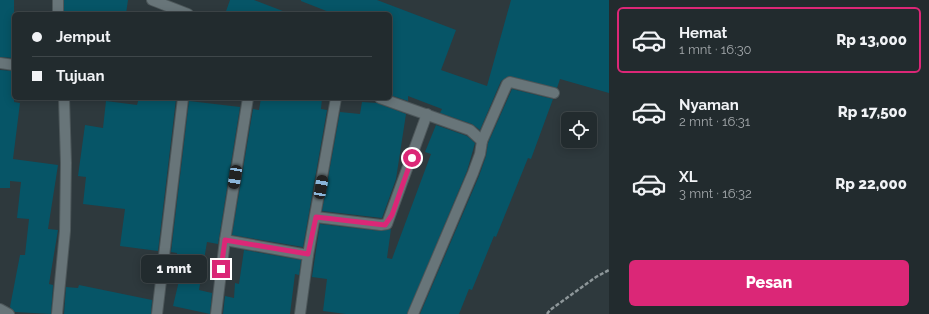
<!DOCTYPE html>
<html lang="id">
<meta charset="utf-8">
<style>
body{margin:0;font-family:Raleway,sans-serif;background:#2a3336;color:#f1f3f6;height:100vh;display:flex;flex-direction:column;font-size:15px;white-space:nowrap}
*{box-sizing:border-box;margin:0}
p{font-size:13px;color:#a2a7aa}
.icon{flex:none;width:22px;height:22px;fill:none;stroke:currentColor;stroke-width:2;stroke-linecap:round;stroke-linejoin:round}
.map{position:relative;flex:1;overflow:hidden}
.sheet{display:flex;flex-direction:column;background:#222b2e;width:320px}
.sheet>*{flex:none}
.guide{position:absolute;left:12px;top:12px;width:380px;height:88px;border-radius:6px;box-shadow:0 2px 10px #0003,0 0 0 1px #3f474a;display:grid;align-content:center;height:88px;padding:0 20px;background:#222b2e}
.buttons{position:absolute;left:561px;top:112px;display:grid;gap:8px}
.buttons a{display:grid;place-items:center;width:36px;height:36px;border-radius:6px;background:#222b2e;box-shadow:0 2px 10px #0003,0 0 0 1px #3f474a;font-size:20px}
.end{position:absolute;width:18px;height:18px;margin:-9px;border:5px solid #db2777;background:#fff;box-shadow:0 0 0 2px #fff}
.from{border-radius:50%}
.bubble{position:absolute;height:28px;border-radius:6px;background:#222b2e;box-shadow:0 2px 10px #0003,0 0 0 1px #3f474a;font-size:13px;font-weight:800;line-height:28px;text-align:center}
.car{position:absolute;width:12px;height:24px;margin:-12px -6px;border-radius:5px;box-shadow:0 0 3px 1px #0007;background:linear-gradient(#222 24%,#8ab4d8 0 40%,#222 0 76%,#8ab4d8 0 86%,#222 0)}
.guide b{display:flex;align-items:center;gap:14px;height:38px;font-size:15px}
.guide b+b{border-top:1px solid #3f474a}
.guide i{width:10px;height:10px;background:#f1f3f6}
ul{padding:7px 0 0;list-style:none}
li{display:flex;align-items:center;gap:12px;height:66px;margin:0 8px 6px;padding:0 12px;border:2px solid transparent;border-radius:6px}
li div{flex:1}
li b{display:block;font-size:15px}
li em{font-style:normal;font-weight:800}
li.on{border-color:#db2777}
li>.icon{width:36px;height:36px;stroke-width:1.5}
.cta{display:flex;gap:8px;margin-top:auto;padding:8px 20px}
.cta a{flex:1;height:46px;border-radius:6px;background:#db2777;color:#fff;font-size:16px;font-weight:800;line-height:46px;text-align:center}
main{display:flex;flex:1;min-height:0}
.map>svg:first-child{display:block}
</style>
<main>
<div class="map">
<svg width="609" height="314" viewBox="0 0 609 314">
<rect width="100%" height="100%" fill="#2e393d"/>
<!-- building -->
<g fill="#065567">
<path d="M0 0H14V58L0 57Z"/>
<path d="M64 0H128L126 14 64 12Z"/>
<path d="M230 0H254L288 13 287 14H225Z"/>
<path d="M301 0H377L456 30 441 70 487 86 511 0H609V93L560 79 557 88 509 76 501 81 480 130 472 124 440 113 442 109 408 96V101L390 95V14H334L301 1Z"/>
<path d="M0 70 14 71V102L20 103 13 159 58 165 48 229 58 230 49 284 53 285 51 314 15 312 10 307 20 255H25L29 219 17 218 21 182 10 181V188H0Z"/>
<path d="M512 89 553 99 531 159 528 158 496 237 494 236 472 290 469 289 459 314H420L479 176 486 156 488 143Z"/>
<path d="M139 98 176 99 158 251 120 246 125 209 83 204 86 177 78 176 85 125 103 128 106 101 137 105Z"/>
<path d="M261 98H322L321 109 327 110 303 247 232 235 253 109 259 110Z"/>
<path d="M189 101 240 107 218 244 207 242 199 290 212 293 210 314 173 306 182 268 175 267 177 253 171 252Z"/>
<path d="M362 102 377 103 406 114 396 179 382 218 322 211 340 112 360 114Z"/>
<path d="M436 125 467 136 475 143 467 171 407 314H346L323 311 327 279 312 277 320 224 380 231 391 229 387 258 392 259 431 154 425 152Z"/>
<path d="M244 250 301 260 299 275 295 274 290 314H223L225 296 234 298 235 283 239 284Z"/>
<path d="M79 285 152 300 151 314H64L66 287 78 288Z"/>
</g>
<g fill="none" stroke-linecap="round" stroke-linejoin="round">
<defs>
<g id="minor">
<path d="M152 0 188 14"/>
<path d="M58 14V0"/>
<path d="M0 63 14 65"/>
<path d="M380 98 470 130 482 141 480 154 473 173 413 314"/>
<path d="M482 141 507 84 510 82 554 93"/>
<path d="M316 217 381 225 387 224 427 114"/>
<path d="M225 240 308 255"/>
<path d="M0 309 9 314"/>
<path d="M57 314 65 231 66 163 64 98"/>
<path d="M157 314 183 98"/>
<path d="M216 314 225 240 248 98"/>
<path d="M300 314 308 255 336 98"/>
</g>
</defs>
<!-- minor casing -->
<use href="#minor" stroke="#4d575a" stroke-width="12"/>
<!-- path -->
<path stroke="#8d9699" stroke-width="2.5" stroke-dasharray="4 2" stroke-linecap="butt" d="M547 314 550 310 596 277 609 270"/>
<!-- minor -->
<use href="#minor" stroke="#687579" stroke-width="10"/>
</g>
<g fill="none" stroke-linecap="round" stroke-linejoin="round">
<!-- route -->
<path stroke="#db2777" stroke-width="5" d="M221 269 225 240 308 254 316 217 385 225 392 215 412 158"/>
</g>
</svg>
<div class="buttons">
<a><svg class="icon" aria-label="locate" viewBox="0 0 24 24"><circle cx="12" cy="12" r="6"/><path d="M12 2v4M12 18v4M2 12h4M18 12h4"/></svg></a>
</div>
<i class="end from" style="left:412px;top:158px"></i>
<i class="end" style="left:221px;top:269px"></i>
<div class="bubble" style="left:141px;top:255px;width:66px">1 mnt</div>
<i class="car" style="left:235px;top:177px;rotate:189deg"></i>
<i class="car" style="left:321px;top:187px;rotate:10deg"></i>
<div class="guide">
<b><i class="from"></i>Jemput</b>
<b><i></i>Tujuan</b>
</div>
</div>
<section class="sheet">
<ul>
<li class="on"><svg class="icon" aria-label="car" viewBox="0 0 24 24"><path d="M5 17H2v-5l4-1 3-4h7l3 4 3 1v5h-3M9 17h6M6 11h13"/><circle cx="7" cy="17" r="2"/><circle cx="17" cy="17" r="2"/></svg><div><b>Hemat</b><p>1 mnt · 16:30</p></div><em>Rp 13,000</em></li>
<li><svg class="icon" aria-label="car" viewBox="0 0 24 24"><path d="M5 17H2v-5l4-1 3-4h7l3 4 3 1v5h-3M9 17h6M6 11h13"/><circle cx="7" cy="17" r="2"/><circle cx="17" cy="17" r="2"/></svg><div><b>Nyaman</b><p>2 mnt · 16:31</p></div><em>Rp 17,500</em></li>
<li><svg class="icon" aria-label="car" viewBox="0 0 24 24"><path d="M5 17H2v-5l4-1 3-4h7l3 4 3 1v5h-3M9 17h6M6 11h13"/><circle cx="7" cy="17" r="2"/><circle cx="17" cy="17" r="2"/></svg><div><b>XL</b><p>3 mnt · 16:32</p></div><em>Rp 22,000</em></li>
</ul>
<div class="cta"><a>Pesan</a></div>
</section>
</main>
